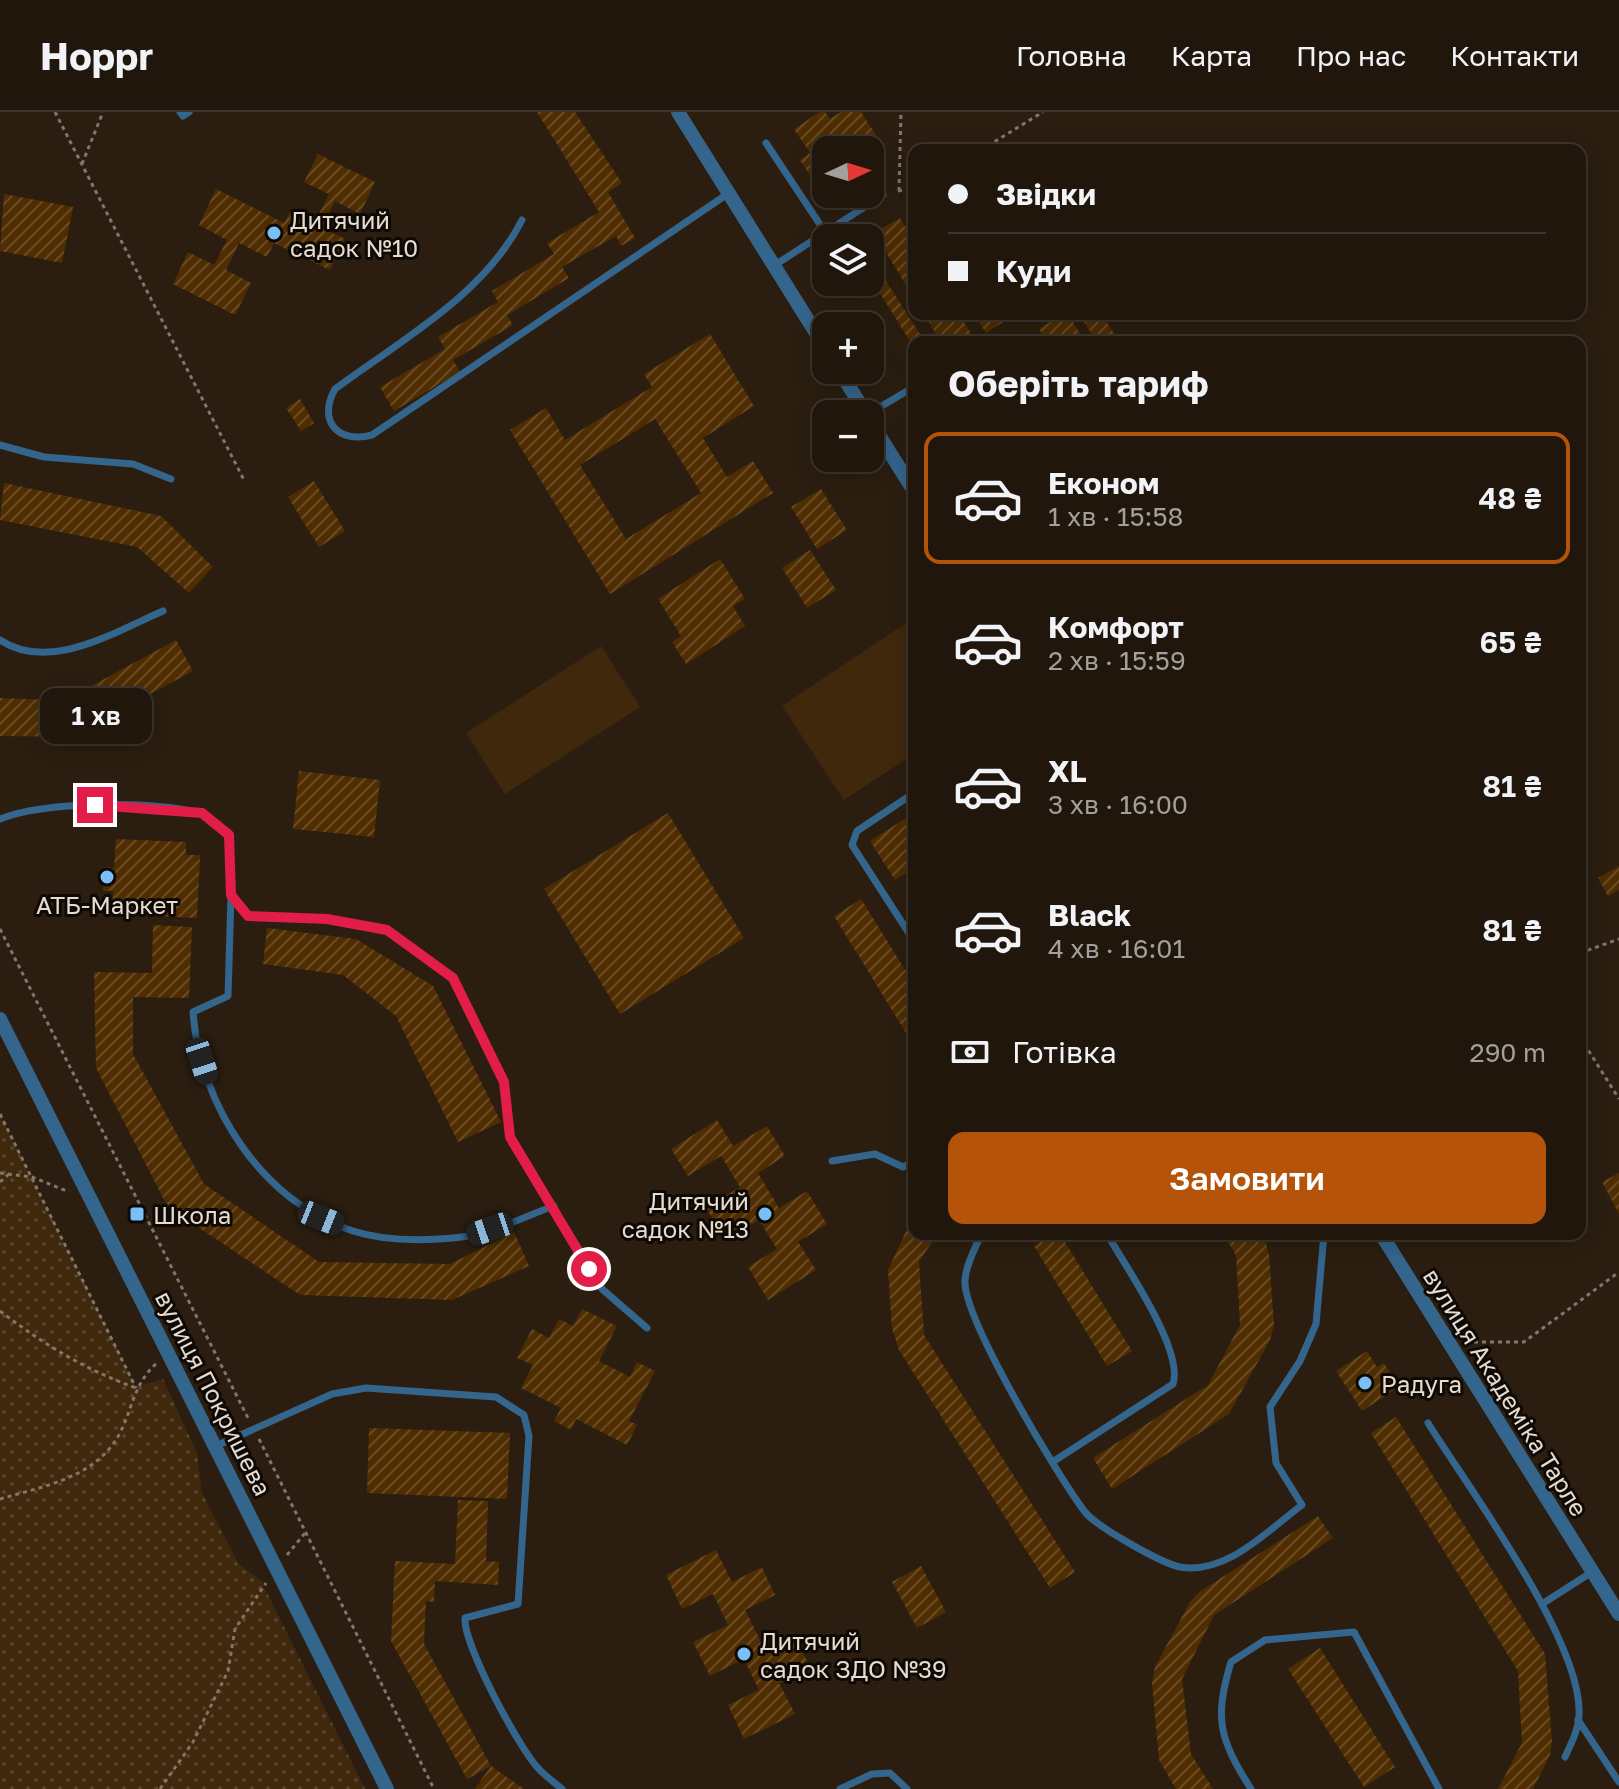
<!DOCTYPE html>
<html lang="uk">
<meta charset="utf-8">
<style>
body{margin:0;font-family:"Golos Text",sans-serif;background:#2d231a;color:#f1f3f6;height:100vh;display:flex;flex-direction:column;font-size:30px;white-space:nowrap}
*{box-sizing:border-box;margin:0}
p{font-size:26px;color:#a29f9d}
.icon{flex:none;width:44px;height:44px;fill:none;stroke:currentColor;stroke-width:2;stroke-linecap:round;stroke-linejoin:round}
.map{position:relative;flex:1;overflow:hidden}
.panel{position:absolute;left:908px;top:224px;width:678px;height:904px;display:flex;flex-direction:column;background:#20160c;border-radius:16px;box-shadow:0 4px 20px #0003,0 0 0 2px #3d352d}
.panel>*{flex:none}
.hud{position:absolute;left:908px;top:32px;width:678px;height:176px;border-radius:16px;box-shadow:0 4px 20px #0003,0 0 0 2px #3d352d;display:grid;align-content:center;height:176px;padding:0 40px;background:#20160c}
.needle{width:52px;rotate:86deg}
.buttons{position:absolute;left:812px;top:24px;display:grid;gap:16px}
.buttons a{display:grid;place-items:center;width:72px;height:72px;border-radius:16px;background:#20160c;box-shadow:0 4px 20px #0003,0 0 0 2px #3d352d;font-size:40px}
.end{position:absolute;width:36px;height:36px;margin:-18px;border:10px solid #e11d48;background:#fff;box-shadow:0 0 0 4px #fff}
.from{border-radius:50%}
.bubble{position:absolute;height:56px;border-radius:16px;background:#20160c;box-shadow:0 4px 20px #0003,0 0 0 2px #3d352d;font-size:26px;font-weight:600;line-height:56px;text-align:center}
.car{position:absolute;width:24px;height:48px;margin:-24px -12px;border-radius:10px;box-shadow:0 0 6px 2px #0007;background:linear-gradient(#222 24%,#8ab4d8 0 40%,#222 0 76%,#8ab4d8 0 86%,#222 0)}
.hud b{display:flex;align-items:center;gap:28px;height:76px;font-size:30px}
.hud b+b{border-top:2px solid #3d352d}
.hud i{width:20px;height:20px;background:#f1f3f6}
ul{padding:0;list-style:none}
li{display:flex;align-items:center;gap:24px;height:132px;margin:0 16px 12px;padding:0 24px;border:4px solid transparent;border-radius:16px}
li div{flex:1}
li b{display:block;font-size:30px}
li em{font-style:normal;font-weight:600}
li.on{border-color:#b45309}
li>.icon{width:72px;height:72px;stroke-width:1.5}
h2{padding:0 40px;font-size:36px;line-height:96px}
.pay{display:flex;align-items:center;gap:20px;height:88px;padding:0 40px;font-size:30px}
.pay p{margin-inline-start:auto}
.cta{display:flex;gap:16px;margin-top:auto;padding:16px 40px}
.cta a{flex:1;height:92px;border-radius:16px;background:#b45309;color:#fff;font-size:32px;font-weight:600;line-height:92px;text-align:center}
header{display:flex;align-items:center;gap:48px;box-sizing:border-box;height:112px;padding:0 40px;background:#20160c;border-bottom:2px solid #3d352d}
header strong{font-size:38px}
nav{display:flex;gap:44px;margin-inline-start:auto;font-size:28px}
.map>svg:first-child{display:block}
</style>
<header>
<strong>Hoppr</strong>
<nav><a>Головна</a><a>Карта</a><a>Про нас</a><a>Контакти</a></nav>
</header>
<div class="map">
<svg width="1619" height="1677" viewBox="0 0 1619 1677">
<defs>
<pattern id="grass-dots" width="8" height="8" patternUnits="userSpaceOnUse" patternTransform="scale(2)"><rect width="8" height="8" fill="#40280d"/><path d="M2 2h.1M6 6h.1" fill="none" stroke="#5b472f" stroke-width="1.8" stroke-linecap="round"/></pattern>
<pattern id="building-hatch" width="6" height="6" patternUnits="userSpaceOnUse" patternTransform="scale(2)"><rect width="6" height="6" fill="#4f2d00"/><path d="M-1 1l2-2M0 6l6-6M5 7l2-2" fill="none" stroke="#684b24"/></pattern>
</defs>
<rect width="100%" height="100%" fill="#2b1e10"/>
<!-- grass -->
<path fill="url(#grass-dots)" d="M0 1002 136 1275 163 1267 197 1341 202 1381 238 1451 261 1469 365 1677H0Z"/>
<!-- garden -->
<g fill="#40280d">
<path d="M911 508 914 513V642L844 688 782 594Z"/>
<path d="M601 534 640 595 505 682 466 621Z"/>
</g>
<!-- building -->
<g fill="url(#building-hatch)" fill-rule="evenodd">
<path d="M537 0H575L622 71 608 80 635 126 621 134 616 124 562 155 569 166 507 203 513 213 453 248 460 260 394 299 380 275 445 237 438 225 498 190 492 179 554 142 547 131 599 100Z"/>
<path d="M820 0H825L830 7 841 0H861L876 23 865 30 870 38H826V73L819 77 800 48 810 41 794 17Z"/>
<path d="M870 39 881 55 870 62Z"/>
<path d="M318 42 375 70 360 102 335 89 322 116 345 127 330 158 274 131 267 145 239 131 226 158 251 171 235 203 173 172 188 140 214 153 227 128 199 113 216 77 284 111 290 100 314 112 329 82 304 70Z"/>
<path d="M4 82 73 95 62 151 0 139Z"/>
<path d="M900 106 914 129V186L874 121Z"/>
<path d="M870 144 925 230H914V236L870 165Z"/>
<path d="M924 202H959L975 228 941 230Z"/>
<path d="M974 202H1009L1011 205 986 221Z"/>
<path d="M1063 202H1068L1085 230H1047L1039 217Z"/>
<path d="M1079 202H1102L1119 230H1097Z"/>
<path d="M710 222 754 294 703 326 727 365 753 349 773 381 610 482 510 318 546 296 565 328 652 275 644 262ZM655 307 701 381 626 427 580 353Z"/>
<path d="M300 287 314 311 301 319 286 296Z"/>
<path d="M314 369 345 419 319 435 288 385Z"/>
<path d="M4 371 161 404 213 455 189 481 137 435 0 408Z"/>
<path d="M821 377 847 418 817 437 791 395Z"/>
<path d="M810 438 836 478 807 496 782 456Z"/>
<path d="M720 447 745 487 733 494 745 514 686 552 672 530 681 524 658 487Z"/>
<path d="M176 528 193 559 70 625 0 624V586L52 588 82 579Z"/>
<path d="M299 659 380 668 374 725 293 717Z"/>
<path d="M668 701 744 826 620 902 544 777Z"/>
<path d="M914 701V756L895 768 870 729Z"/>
<path d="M116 727 186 730V743H200L197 806 112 802 113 779H103L104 755 114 756Z"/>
<path d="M1619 754V778L1608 784 1598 766Z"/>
<path d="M861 787 914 872V934L834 804Z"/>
<path d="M153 813 192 815 189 886 133 885V942L204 1072 319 1150 450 1152 514 1120 529 1154 452 1188 300 1183 168 1095 96 956 94 860 152 861Z"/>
<path d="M267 816 356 827 433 874 501 1010 458 1030 396 904 343 863 263 852Z"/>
<path d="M717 1008 733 1034 767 1014 785 1044 758 1061 779 1096 807 1079 827 1112 798 1130 816 1158 768 1188 748 1155 777 1137 759 1108 726 1128 706 1096 740 1075 721 1044 688 1064 671 1037Z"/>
<path d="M1619 1061V1102L1602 1070Z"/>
<path d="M914 1102V1122H937L919 1150 924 1223 1075 1460 1050 1476 899 1238 892 1216 888 1158Z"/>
<path d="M1054 1122H1060L1132 1239 1107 1254 1034 1134Z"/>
<path d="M1223 1122 1264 1124 1269 1143 1274 1213 1270 1228 1229 1302 1112 1377 1093 1346 1208 1273 1240 1213 1236 1143Z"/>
<path d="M582 1197 617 1214 599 1249 630 1265 637 1250 655 1259 629 1309 637 1313 627 1333 576 1307 571 1318 554 1309 561 1296 521 1276 533 1253 517 1246 532 1217 549 1226 559 1207 573 1214Z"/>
<path d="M1367 1239 1377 1255 1384 1251 1399 1275 1362 1299 1336 1259Z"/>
<path d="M1396 1305 1545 1542 1552 1630 1550 1643 1533 1677H1498L1522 1631 1518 1559 1371 1321Z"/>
<path d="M369 1316 510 1321 507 1387 367 1381Z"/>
<path d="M458 1388 488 1389 486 1449 499 1450 498 1473 435 1469 434 1490 426 1489 424 1532 491 1654 467 1667 391 1529 395 1449 455 1452Z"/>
<path d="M1318 1404 1333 1426 1214 1503 1182 1567 1191 1642 1213 1677H1176L1159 1648 1152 1571 1155 1555 1190 1490 1199 1480Z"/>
<path d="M716 1438 732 1470 762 1455 775 1483 745 1498 767 1542 796 1527 810 1555 779 1571 795 1602 744 1627 728 1593 759 1578 744 1547 710 1564 693 1530 728 1513 713 1482 682 1497 666 1463Z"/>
<path d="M921 1454 946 1500 917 1516 892 1470Z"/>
<path d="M1320 1536 1395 1655 1364 1675 1288 1557Z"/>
<path d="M491 1654 524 1677H475Z"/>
</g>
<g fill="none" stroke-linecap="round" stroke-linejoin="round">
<!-- path -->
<g stroke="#81766a" stroke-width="3" stroke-dasharray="4 4" stroke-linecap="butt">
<path d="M55 0 245 370"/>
<path d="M981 38 1043 0"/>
<path d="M82 52 103 0"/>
<path d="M898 79 914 76"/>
<path d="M899 79 901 0"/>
<path d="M0 817 248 1306"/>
<path d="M1580 841 1619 827"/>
<path d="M1580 925 1619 987"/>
<path d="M0 1002 136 1276"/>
<path d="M0 1061 32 1065 69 1080"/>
<path d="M0 1070 9 1062"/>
<path d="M0 1199C45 1233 82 1256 136 1276"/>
<path d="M1466 1230H1524L1619 1160"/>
<path d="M259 1327 434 1677"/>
<path d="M0 1387C44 1374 96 1366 120 1321 133 1295 134 1271 157 1251"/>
<path d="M287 1443 305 1421"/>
<path d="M160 1677 193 1630 228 1559 235 1517 266 1471"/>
</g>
<!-- lane -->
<g stroke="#34658c" stroke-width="7">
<path d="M180 0 183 4 189 0"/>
<path d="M766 31 825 120"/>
<path d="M522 108C484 183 401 228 335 277 317 309 338 332 372 323L729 81"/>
<path d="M775 153 883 83"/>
<path d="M868 302 914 275"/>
<path d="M0 333 44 345 133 352 171 367"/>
<path d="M0 528C50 561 114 520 163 499"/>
<path d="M914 681 857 719 852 733 914 829"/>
<path d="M0 707C45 689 152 689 199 701 210 703 220 716 229 723L231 783 248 804 327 807 387 818 453 866 504 970 510 1025 602 1177 647 1216"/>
<path d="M231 784 228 884 193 900C199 991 262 1091 353 1119 387 1130 426 1129 462 1125 492 1122 525 1104 554 1094"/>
<path d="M832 1049 875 1042 903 1055 914 1050"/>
<path d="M982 1122C975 1135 966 1153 965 1168 962 1205 1059 1366 1085 1400 1097 1415 1161 1451 1180 1455 1227 1463 1268 1418 1302 1393L1276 1351 1270 1295 1300 1249 1316 1212 1324 1122"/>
<path d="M1428 1311C1469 1377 1584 1531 1579 1604 1578 1619 1571 1632 1565 1645"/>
<path d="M216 1334 332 1282 366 1276 496 1285 524 1303 529 1324 518 1492 465 1506C463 1532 519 1636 538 1656 545 1664 554 1670 562 1677"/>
<path d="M1054 1349 1173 1272C1184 1238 1126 1155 1107 1122"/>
<path d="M1542 1492 1592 1460"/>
<path d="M1578 1608 1619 1670"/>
<path d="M840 1677 872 1662 890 1661 907 1677"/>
<path d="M1251 1677C1219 1626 1214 1607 1231 1550L1265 1528 1354 1520 1439 1677"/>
</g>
<!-- street -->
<g stroke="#34658c" stroke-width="14">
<path d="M678 0 826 237"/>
<path d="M839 258 866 302"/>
<path d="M870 309 914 379"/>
<path d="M0 907 387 1677"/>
<path d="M1381 1122 1619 1502"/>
</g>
</g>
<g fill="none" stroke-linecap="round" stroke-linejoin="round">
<!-- route -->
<path stroke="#e11d48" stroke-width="10" d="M95 693 202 701 229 723 231 783 248 804 327 807 387 818 453 866 504 970 510 1025 589 1157"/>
</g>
<!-- markers -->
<g fill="#79bff8" stroke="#0f0904" stroke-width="3">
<circle cx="274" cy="121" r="8"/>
<circle cx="107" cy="765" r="8"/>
<rect x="129" y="1094" width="16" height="16" rx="4"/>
<circle cx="765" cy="1102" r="8"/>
<circle cx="1365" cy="1271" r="8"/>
<circle cx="744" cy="1542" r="8"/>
</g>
<g text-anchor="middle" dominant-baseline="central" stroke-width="6" stroke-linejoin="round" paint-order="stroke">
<!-- poi labels -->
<g font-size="24" fill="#e4dbd2" stroke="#0f0904" text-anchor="start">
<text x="290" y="107">Дитячий<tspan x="290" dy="28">садок №10</tspan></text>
<text x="107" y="792" text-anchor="middle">АТБ-Маркет</text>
<text x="749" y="1088" text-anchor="end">Дитячий<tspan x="749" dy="28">садок №13</tspan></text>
<text x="153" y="1102">Школа</text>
<text x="1381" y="1271">Радуга</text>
<text x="760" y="1528">Дитячий<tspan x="760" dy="28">садок ЗДО №39</tspan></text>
</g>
<!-- street labels -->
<g font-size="24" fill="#e4dbd2" stroke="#0f0904">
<text transform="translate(1506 1280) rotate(58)">вулиця Академіка Тарле</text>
<text transform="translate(214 1281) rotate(63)">вулиця Покришева</text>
</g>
</g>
</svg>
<div class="buttons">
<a><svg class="needle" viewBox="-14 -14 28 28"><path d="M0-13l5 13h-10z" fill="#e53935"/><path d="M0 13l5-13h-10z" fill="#a29f9d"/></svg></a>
<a><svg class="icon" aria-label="layers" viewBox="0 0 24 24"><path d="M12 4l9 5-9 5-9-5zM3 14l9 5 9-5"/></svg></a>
<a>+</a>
<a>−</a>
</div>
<i class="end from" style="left:589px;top:1157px"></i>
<i class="end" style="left:95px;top:693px"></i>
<div class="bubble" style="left:40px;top:576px;width:112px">1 хв</div>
<i class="car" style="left:202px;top:949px;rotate:162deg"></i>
<i class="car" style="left:321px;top:1106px;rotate:112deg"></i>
<i class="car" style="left:490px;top:1117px;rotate:251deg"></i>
<div class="hud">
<b><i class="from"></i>Звідки</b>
<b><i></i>Куди</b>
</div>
<section class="panel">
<h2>Оберіть тариф</h2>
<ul>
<li class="on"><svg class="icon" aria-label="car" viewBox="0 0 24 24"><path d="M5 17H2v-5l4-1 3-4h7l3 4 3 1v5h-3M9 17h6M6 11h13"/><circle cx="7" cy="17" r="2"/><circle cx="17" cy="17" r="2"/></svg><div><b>Економ</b><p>1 хв · 15:58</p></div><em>48 ₴</em></li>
<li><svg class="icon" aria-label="car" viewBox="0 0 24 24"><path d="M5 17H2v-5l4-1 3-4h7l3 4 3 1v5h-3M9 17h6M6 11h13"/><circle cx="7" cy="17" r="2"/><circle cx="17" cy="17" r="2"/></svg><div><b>Комфорт</b><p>2 хв · 15:59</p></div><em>65 ₴</em></li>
<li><svg class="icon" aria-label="car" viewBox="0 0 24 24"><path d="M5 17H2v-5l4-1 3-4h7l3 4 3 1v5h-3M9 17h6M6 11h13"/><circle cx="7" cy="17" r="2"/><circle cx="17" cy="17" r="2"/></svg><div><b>XL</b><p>3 хв · 16:00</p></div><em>81 ₴</em></li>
<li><svg class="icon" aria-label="car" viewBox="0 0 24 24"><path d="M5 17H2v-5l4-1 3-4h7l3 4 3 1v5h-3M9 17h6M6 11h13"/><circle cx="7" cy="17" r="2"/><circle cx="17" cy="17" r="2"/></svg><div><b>Black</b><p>4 хв · 16:01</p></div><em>81 ₴</em></li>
</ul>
<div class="pay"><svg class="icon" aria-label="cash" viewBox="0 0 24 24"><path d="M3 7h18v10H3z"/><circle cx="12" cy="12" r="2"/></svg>Готівка<p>290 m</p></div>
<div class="cta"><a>Замовити</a></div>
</section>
</div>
